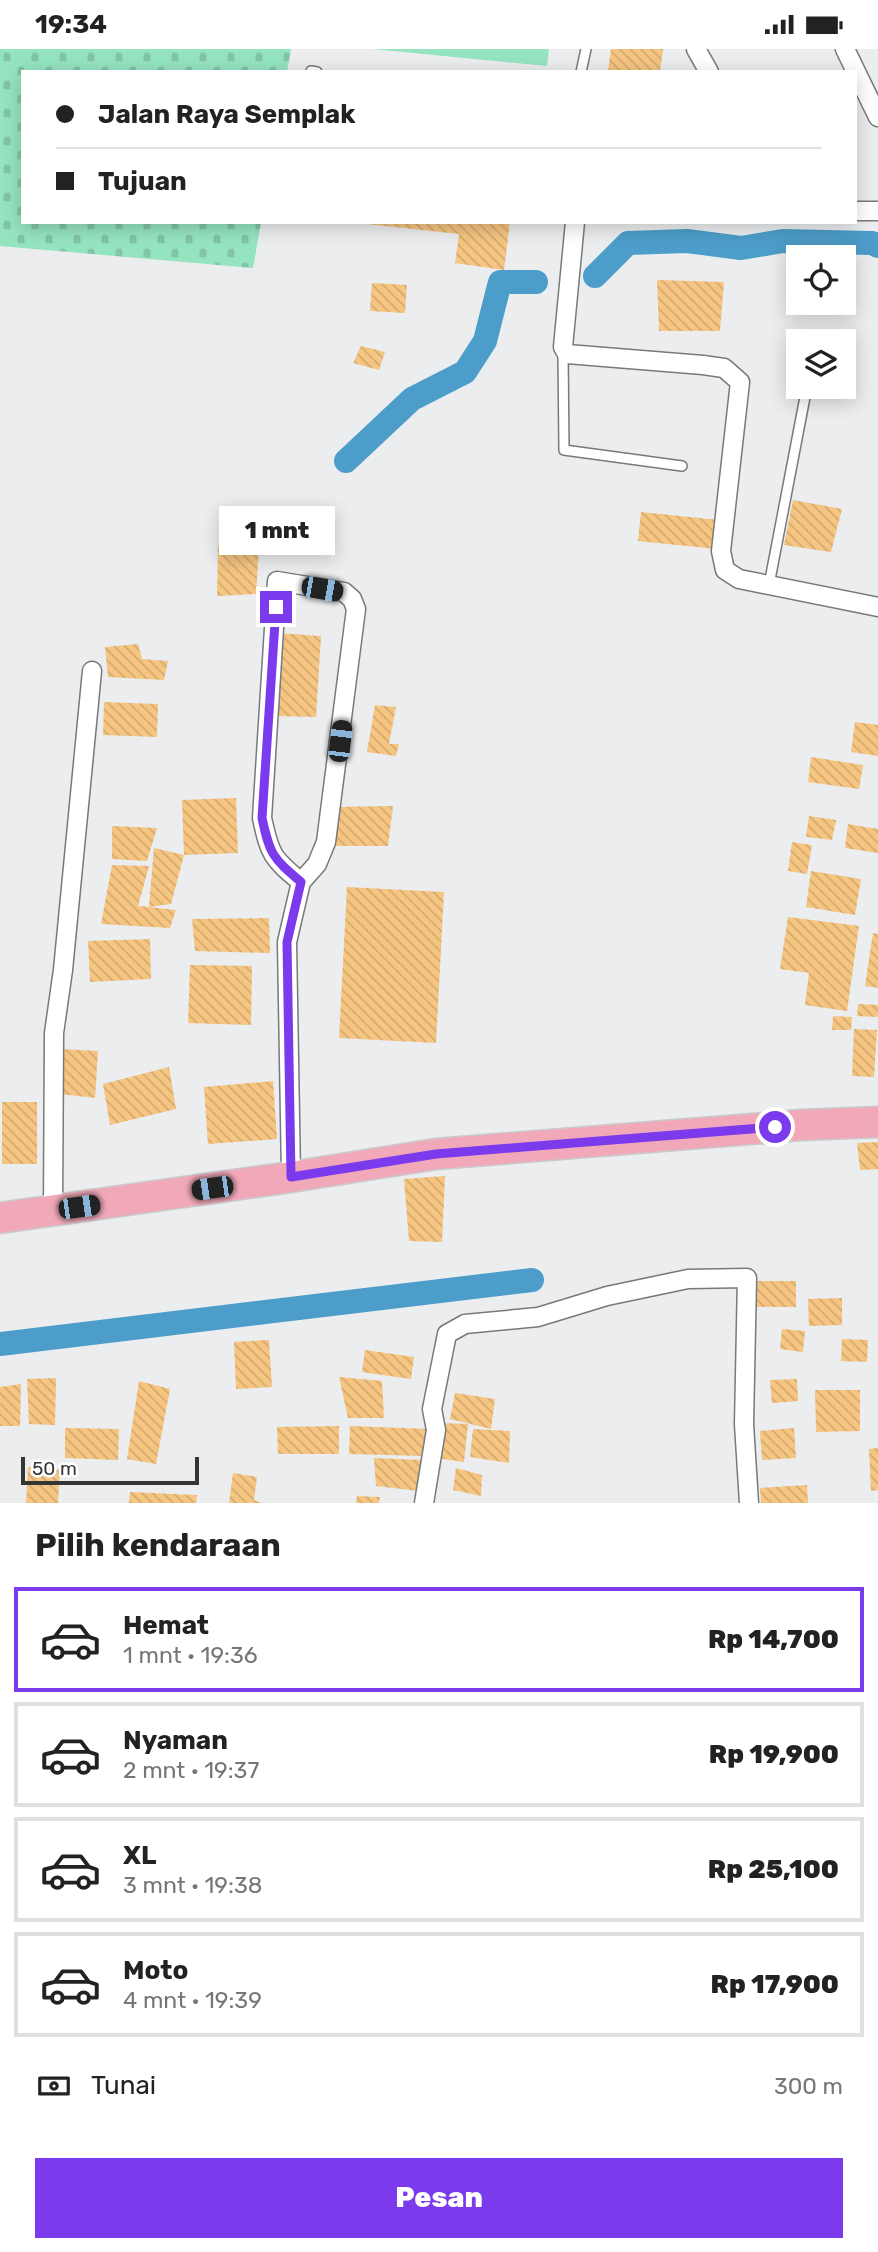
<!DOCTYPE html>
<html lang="id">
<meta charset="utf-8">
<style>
body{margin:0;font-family:Rubik,sans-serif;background:#f6f6f6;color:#222;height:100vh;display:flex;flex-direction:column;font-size:26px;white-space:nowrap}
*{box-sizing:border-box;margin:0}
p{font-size:23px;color:#767676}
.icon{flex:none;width:38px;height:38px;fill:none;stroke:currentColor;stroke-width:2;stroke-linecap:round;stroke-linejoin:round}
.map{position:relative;height:1454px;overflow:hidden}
.drawer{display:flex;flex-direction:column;background:#fff;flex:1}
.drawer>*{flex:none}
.guide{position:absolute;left:21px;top:21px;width:836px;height:154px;border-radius:0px;box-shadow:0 4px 18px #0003;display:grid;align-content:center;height:154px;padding:0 35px;background:#fff}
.fabs{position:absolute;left:786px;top:196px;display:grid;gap:14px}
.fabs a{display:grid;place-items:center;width:70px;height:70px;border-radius:0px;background:#fff;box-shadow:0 4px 18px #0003;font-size:35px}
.scale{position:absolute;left:21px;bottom:18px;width:178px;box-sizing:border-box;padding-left:7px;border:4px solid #353536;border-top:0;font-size:19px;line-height:24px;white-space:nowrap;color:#353536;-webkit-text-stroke:5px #fff;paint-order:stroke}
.end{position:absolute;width:32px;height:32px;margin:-16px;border:9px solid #7c3aed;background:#fff;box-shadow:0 0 0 4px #fff}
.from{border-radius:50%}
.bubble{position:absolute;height:49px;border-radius:0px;background:#fff;box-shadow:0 4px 18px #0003;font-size:23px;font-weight:800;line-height:49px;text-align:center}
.car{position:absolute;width:21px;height:42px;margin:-21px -10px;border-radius:9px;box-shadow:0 0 5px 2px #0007;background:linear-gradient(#222 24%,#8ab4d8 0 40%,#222 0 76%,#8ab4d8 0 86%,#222 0)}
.guide b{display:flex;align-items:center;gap:24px;height:66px;font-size:26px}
.guide b+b{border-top:2px solid #e0e0e0}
.guide i{width:18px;height:18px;background:#222}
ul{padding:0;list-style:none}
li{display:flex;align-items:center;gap:21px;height:105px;margin:0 14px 10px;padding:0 21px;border:4px solid #e0e0e0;border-radius:0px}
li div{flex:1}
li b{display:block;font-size:26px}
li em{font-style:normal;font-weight:800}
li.active{border-color:#7c3aed}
li>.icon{width:63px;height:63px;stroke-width:1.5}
h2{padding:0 35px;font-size:32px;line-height:84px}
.pay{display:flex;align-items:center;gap:18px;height:77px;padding:0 35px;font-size:26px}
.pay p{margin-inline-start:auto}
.primary-button{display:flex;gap:14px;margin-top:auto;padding:14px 35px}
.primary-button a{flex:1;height:80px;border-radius:0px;background:#7c3aed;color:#fff;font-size:28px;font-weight:800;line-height:80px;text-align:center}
.status{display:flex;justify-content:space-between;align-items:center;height:49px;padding:0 35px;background:#fff;direction:ltr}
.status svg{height:19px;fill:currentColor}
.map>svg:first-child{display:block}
</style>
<div class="status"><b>19:34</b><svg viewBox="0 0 49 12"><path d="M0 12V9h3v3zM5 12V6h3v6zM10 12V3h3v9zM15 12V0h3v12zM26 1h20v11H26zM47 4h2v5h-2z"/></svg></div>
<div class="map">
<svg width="878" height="1454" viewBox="0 0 878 1454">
<defs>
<pattern id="cemetery-stones" width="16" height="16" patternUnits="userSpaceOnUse" patternTransform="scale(1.75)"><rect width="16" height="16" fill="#95e4c0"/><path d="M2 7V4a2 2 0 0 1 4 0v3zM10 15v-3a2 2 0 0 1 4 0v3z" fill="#81c4a6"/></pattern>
<pattern id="building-back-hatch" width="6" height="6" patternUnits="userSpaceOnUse" patternTransform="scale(1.75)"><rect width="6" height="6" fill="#f6c581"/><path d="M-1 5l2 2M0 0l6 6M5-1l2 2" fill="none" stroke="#d4aa70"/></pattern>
</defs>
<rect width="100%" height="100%" fill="#ebedef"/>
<!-- cemetery -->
<path fill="url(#cemetery-stones)" d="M0 0H291L287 23H23V173H261L253 219 0 197Z"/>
<!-- pitch -->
<path fill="#95e4c0" d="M373 0H549L547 17Z"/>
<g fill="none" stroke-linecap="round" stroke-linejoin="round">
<!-- canal -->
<g stroke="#4c9dc9" stroke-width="24">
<path d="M595 227 628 194 687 192 741 199 783 192 872 194 878 197"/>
<path d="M346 412 412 350 465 323 485 292 500 233H536"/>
<path d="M0 1295 532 1231"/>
</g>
</g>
<!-- building -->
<g fill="url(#building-back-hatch)">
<path d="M611 0H663L660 23 608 22Z"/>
<path d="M367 173H510L504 221 455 214 459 185 367 175Z"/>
<path d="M657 231 724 233 720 282H659Z"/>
<path d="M372 234 407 236 405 264 370 262Z"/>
<path d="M361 297 385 303 379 321 353 314Z"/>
<path d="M793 451 842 460 831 503 784 496Z"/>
<path d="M641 463 719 471 716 500 638 492Z"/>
<path d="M218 496 259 499 256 545 217 547Z"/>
<path d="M278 584 321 587 316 668 270 667Z"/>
<path d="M138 595 142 610 168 612 164 631 108 628 105 598Z"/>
<path d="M104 653 158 655 157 688 103 686Z"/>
<path d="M375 656 396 658 389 695H399L396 707 367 703Z"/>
<path d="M855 673 878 676V707L851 703Z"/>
<path d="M811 708 863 716 859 740 808 733Z"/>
<path d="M236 749 238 804 184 806 182 751Z"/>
<path d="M393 757 388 797H332L334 758Z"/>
<path d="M809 767 836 771 832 791 806 788Z"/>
<path d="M848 775 878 780V804L845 799Z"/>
<path d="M112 777 157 779 147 812 112 810Z"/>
<path d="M792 793 812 796 807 825 788 822Z"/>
<path d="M154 799 184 806 171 855 149 858 176 861 170 879 101 875 112 816 149 817 138 857 149 858Z"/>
<path d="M811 822 861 830 855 866 806 858Z"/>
<path d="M347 838 444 843 436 994 339 989Z"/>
<path d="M788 868 859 877 847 962 805 956 809 924 780 920Z"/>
<path d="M269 869 270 904 195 902 192 870Z"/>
<path d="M873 884 878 885V939L865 937Z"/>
<path d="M150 890 151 930 90 933 88 892Z"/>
<path d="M190 916 252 917 251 976 188 974Z"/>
<path d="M858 955 878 956V968L857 967Z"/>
<path d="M833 967 852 968 851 981H832Z"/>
<path d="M854 980 877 981 874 1028 852 1027Z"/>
<path d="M61 1000 98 1002 95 1049 60 1045Z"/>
<path d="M169 1018 176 1060 110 1076 103 1035Z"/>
<path d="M273 1032 277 1090 208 1095 204 1038Z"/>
<rect x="2" y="1053" width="35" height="62"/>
<path d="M878 1093V1120L860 1121 857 1094Z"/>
<path d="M445 1127 442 1193 409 1192 404 1130Z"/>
<path d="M757 1232H796V1258H756Z"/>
<path d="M842 1249V1276L809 1277 808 1250Z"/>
<path d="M782 1280 805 1282 803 1303 780 1300Z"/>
<path d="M842 1290 868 1291 867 1313 841 1312Z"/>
<path d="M269 1291 272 1338 236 1340 234 1293Z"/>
<path d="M365 1301 414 1308 411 1330 362 1323Z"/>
<path d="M339 1328 382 1332 384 1369H348Z"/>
<path d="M56 1329 55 1376 29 1375 27 1330Z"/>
<path d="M797 1330 798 1352 772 1354 770 1331Z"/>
<path d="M139 1332 170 1340 156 1415 127 1410Z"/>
<path d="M21 1335 20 1377H0V1338Z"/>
<path d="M815 1341H860V1382L816 1383Z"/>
<path d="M455 1344 495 1350 491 1380 450 1370Z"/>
<path d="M440 1374 468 1375 464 1413 436 1409Z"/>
<path d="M339 1377V1405H278L277 1378Z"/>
<path d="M350 1377 431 1380 423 1407 349 1405Z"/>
<path d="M65 1379 119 1380 118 1411 65 1409Z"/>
<path d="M794 1379 796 1409 762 1411 760 1382Z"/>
<path d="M473 1380 510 1382 509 1414 470 1408Z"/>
<path d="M878 1399V1441L871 1442 869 1400Z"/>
<path d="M374 1409 424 1411 419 1442 376 1437Z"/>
<path d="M28 1418 60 1420 58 1454H26Z"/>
<path d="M456 1419 482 1426 481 1447 453 1441Z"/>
<path d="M233 1424 257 1428 254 1451 262 1454H229Z"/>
<path d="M807 1436 808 1454H761L760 1439Z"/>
<path d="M130 1443 197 1446 196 1454H129Z"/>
<path d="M357 1447 380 1448 379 1454H356Z"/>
</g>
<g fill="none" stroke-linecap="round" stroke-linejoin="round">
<defs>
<g id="lane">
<path d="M311 22 317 23"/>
<path d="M581 23 586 0"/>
<path d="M563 303 564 401 682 417"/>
<path d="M769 536 805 348"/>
</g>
<g id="street">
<path d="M696 0 709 23"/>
<path d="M845 0 878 68"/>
<path d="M856 162H878"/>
<path d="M575 173 563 298 567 305 703 316 724 319 740 333 721 502 725 521 739 530 878 558"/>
<path d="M291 1128 287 893 301 833C272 809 270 806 262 769L277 532 344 543 352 550 356 560 326 793 317 815 301 833"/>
<path d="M53 1162 54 984 63 921 92 622"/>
<path d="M424 1454 436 1381 432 1360 447 1285 465 1275 538 1268 607 1247 688 1230 747 1229 744 1375 749 1454"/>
</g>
<path id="primary" d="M0 1169 291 1128 436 1105 801 1076 878 1073"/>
</defs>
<!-- lane casing -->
<use href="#lane" stroke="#77797b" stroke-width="12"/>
<!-- street casing -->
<use href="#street" stroke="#77797b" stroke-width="21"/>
<!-- primary casing -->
<use href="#primary" stroke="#cacacb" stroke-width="33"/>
<!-- lane -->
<use href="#lane" stroke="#fff" stroke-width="9"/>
<!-- street -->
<use href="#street" stroke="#fff" stroke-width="18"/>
<!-- primary -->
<use href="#primary" stroke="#f1a9b9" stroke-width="30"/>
</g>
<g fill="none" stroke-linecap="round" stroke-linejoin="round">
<!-- route -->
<path stroke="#7c3aed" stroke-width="9" d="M276 558 262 769C270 806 272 808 301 833L287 893 291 1128 436 1105 775 1078"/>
</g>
</svg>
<div class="fabs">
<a><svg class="icon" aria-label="locate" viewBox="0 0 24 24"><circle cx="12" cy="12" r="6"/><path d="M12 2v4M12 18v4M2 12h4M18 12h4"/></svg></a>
<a><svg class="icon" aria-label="layers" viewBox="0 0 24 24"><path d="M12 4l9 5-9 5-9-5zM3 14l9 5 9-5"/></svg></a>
</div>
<div class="scale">50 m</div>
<i class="end from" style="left:775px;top:1078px"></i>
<i class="end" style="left:276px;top:558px"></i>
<div class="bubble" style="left:219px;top:457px;width:116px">1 mnt</div>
<i class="car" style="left:322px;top:540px;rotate:100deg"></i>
<i class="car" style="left:340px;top:692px;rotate:7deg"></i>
<i class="car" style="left:212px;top:1139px;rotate:262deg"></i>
<i class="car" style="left:79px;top:1158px;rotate:82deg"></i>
<div class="guide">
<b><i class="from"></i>Jalan Raya Semplak</b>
<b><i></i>Tujuan</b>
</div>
</div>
<section class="drawer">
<h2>Pilih kendaraan</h2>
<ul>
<li class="active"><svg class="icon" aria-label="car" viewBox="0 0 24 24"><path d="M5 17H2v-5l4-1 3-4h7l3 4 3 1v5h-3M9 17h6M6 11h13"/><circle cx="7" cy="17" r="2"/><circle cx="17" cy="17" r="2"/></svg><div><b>Hemat</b><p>1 mnt · 19:36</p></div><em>Rp 14,700</em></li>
<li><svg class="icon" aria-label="car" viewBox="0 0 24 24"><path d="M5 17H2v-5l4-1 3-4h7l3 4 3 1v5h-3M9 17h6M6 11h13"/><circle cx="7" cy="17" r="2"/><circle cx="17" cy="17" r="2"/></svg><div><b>Nyaman</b><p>2 mnt · 19:37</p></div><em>Rp 19,900</em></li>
<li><svg class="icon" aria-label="car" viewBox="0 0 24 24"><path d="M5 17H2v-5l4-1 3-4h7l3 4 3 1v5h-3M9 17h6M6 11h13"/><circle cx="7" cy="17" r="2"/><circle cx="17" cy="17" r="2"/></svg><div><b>XL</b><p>3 mnt · 19:38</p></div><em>Rp 25,100</em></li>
<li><svg class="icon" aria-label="car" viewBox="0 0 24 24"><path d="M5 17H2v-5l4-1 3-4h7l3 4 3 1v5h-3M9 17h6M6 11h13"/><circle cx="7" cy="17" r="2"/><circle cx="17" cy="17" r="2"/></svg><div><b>Moto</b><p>4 mnt · 19:39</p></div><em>Rp 17,900</em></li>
</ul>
<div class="pay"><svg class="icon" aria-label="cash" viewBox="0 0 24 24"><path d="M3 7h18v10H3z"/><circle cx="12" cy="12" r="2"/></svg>Tunai<p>300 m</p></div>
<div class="primary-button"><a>Pesan</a></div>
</section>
